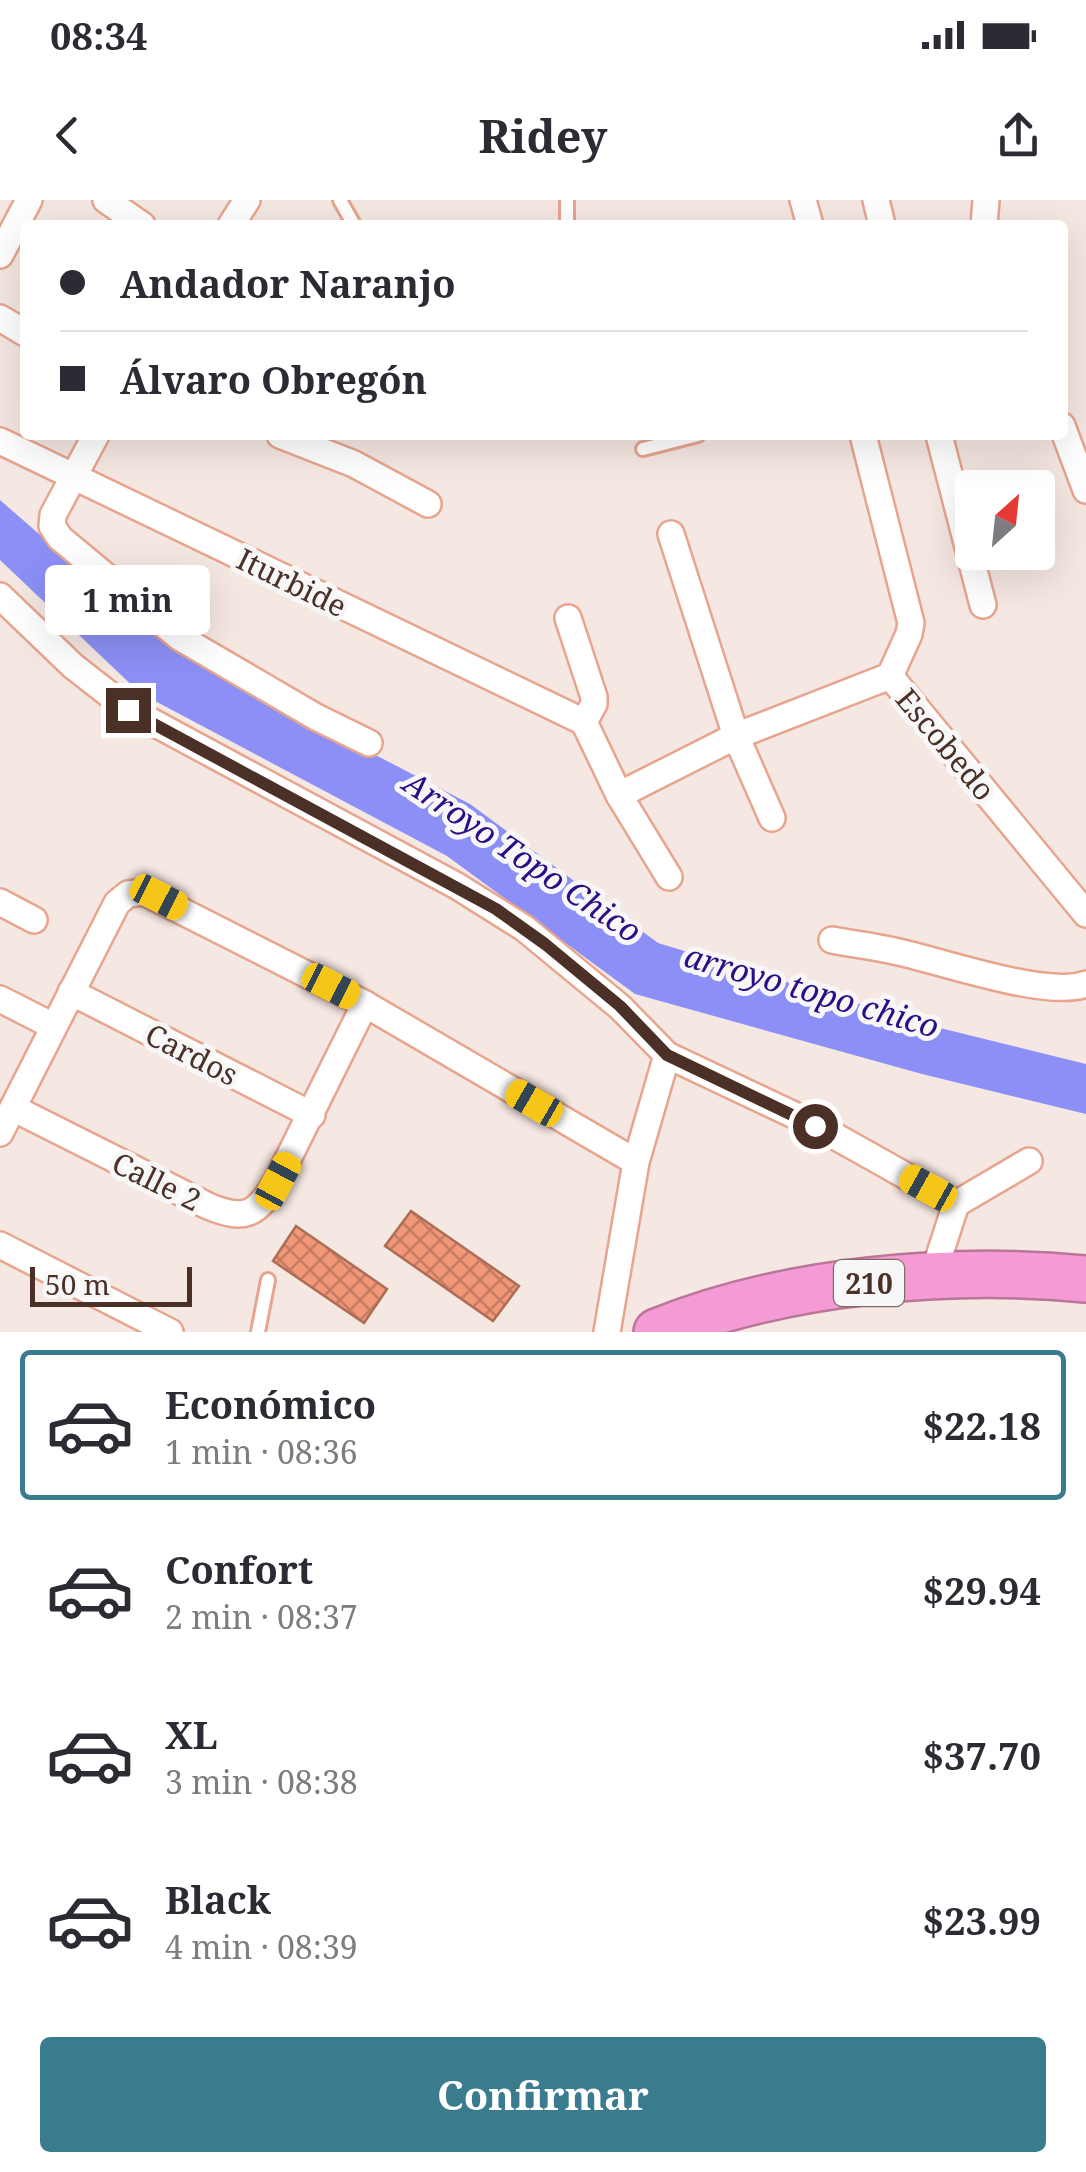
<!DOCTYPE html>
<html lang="es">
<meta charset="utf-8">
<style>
body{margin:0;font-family:"Noto Serif",serif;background:#f7f7f7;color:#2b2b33;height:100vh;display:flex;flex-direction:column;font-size:38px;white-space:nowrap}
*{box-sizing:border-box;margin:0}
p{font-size:32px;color:#7c7c81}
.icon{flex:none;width:55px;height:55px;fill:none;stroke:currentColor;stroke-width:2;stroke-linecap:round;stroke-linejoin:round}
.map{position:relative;height:1132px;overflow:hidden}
.details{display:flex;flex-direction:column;background:#fff;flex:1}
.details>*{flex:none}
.guide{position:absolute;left:20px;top:20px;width:1048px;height:220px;border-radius:10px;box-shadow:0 10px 40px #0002;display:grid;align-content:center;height:220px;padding:0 40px;background:#fff}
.needle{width:65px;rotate:27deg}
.tools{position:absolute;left:955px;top:270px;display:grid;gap:20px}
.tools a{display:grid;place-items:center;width:100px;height:100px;border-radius:10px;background:#fff;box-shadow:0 10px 40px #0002;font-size:50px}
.scale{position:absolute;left:30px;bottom:25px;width:162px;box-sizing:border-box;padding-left:10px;border:5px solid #4b3027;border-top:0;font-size:28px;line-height:35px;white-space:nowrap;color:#4b3027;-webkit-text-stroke:8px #f7f7f7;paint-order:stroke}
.end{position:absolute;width:45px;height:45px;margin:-22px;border:12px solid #4b3027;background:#fff;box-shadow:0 0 0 5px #fff}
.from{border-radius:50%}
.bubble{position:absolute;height:70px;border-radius:10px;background:#fff;box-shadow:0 10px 40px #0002;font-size:32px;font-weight:700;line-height:70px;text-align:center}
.car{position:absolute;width:30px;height:60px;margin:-30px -15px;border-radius:12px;box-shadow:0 0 8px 2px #0007;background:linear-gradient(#f5c518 24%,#345 0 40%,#f5c518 0 76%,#345 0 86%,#f5c518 0)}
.guide b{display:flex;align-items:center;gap:35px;height:95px;font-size:38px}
.guide b+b{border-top:2px solid #e1e1e2}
.guide i{width:25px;height:25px;background:#2b2b33}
ul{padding:18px 0 0;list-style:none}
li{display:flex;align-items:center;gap:30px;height:150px;margin:0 20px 15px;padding:0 20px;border:5px solid transparent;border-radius:10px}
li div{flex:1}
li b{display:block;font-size:38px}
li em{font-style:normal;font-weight:700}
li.current{border-color:#3a7b8e}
li>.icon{width:90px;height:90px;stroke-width:1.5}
.button{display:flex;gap:20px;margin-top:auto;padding:20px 40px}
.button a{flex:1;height:115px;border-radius:10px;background:#3a7b8e;color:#fff;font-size:40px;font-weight:700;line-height:115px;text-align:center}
.status{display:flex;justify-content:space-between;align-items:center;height:70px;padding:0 50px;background:#fff;direction:ltr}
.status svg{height:28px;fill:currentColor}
header{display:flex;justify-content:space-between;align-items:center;height:130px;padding:0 40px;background:#fff;font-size:45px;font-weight:700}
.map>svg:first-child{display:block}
</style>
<div class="status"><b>08:34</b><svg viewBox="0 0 49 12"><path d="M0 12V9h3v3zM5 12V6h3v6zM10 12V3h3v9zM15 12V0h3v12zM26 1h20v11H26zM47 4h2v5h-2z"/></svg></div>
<header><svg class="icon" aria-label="back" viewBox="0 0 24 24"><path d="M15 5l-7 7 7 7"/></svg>Ridey<svg class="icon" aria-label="share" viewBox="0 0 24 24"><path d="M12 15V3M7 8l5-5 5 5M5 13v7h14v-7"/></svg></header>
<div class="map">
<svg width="1086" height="1132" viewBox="0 0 1086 1132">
<defs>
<pattern id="building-cross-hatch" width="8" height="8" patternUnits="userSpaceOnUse" patternTransform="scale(2.5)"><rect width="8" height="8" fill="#f29777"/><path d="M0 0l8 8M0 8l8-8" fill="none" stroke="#c67c62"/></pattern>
</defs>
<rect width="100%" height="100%" fill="#f5e7e2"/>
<!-- water -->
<path fill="#8c90f6" d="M0 300 171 449 470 604 658 743 932 826 1086 864V914L922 874 635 794 447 656 140 493 0 360Z"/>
<!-- building -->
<g fill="url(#building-cross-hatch)" stroke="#ac6d57" stroke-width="2.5">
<path d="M411 1011 519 1086 493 1121 385 1046Z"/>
<path d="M296 1026 387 1089 364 1123 273 1061Z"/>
</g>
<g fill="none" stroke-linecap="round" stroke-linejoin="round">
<defs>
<g id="lane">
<path d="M340 0 354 25"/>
<path d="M567 0V25"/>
<path d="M643 249 698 235"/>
<path d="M258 1132 268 1080"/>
</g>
<g id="street">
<path d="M106 0 142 25"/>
<path d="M803 0 810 25"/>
<path d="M876 0 882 25"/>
<path d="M231 25 247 0"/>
<path d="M984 25 986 0"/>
<path d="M0 55 29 0"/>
<path d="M0 118 25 133"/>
<path d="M1062 226 1086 290"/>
<path d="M96 235 53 315 52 326 60 338 179 437 316 517 369 543"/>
<path d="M280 235 354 264 428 304"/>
<path d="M863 235 911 423 909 434 890 476"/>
<path d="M939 235 983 405"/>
<path d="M0 241 584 522"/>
<path d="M671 334 736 536 772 618"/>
<path d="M0 396 73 466 128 509 457 686 524 728 620 807 667 855 815 925 956 1004 933 1075"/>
<path d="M568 418 594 497V504L584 522"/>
<path d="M890 476 1086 714"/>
<path d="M584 522 619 595 669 677"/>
<path d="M619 595 736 536 890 476"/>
<path d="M0 702 34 720"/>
<path d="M832 740C852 744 873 746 894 751 939 760 1046 799 1086 784"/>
<path d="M71 792 312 915"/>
<path d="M0 799 53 826"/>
<path d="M13 908 208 1006C246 1022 257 1014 277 981L365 804"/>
<path d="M0 933 117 703 128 694 144 692 365 804 636 962"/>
<path d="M956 1004 1029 961"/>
<path d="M0 1045 170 1132"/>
<path d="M607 1132 636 962 667 855"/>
</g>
<path id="highway" d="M657 1132C784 1080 950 1066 1086 1079"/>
</defs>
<!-- lane casing -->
<use href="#lane" stroke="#e8a58e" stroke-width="18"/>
<!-- street casing -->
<use href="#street" stroke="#e8a58e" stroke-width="30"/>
<!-- highway casing -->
<use href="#highway" stroke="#b97699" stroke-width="50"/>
<!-- lane -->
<use href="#lane" stroke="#fff" stroke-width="12"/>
<!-- street -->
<use href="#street" stroke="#fff" stroke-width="25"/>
<!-- highway -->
<use href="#highway" stroke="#f49bd6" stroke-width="45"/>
</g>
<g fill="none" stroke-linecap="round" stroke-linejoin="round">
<!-- route -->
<path stroke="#4b3027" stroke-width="12" d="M128 510 496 709 545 744 620 806 667 855 815 926"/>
</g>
<g text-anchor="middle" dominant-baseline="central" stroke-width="10" stroke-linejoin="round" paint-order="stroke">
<!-- shield labels -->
<rect fill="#f7f7f7" stroke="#7f6c65" stroke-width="2.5" x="834" y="1060" width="70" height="46" rx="8"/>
<g font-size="28" font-weight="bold" fill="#4b3027">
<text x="869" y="1083">210</text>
</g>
<!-- street labels -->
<g font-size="30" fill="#4b3027" stroke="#f7f7f7">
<text transform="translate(292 382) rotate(26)">Iturbide</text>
<text transform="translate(946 544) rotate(50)">Escobedo</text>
<text transform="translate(192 854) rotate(27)">Cardos</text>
<text transform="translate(157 981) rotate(26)">Calle 2</text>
</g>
<!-- water labels -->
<g font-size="32" font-style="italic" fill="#2b0d87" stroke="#f7f7f7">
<text transform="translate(523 656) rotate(34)">Arroyo Topo Chico</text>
<text transform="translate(812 790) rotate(16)">arroyo topo chico</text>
</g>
</g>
</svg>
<div class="tools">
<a><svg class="needle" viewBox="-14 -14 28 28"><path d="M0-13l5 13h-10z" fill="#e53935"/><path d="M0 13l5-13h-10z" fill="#7c7c81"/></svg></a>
</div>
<div class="scale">50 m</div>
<i class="end from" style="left:815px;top:926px"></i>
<i class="end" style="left:128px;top:510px"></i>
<div class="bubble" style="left:45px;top:365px;width:165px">1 min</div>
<i class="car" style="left:159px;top:697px;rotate:117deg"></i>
<i class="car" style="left:331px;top:786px;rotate:117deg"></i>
<i class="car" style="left:534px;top:903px;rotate:300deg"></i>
<i class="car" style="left:278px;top:981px;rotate:28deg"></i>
<i class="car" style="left:928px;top:988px;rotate:299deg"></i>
<div class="guide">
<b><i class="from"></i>Andador Naranjo</b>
<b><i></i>Álvaro Obregón</b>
</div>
</div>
<section class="details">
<ul>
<li class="current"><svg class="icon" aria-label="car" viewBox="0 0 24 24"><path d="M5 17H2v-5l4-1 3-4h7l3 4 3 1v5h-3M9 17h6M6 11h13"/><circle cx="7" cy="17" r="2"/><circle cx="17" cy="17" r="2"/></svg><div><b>Económico</b><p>1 min · 08:36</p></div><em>$22.18</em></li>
<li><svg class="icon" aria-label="car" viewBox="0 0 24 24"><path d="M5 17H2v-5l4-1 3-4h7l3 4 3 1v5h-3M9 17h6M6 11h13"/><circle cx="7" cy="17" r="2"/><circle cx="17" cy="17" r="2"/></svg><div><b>Confort</b><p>2 min · 08:37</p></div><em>$29.94</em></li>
<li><svg class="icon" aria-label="car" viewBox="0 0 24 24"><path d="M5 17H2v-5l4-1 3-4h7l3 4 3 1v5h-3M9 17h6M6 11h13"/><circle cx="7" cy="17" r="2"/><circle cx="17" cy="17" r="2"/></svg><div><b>XL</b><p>3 min · 08:38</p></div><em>$37.70</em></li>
<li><svg class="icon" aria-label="car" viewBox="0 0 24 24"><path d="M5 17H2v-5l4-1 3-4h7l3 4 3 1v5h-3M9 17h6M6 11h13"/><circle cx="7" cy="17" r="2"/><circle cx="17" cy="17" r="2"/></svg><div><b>Black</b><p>4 min · 08:39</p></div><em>$23.99</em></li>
</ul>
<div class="button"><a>Confirmar</a></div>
</section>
